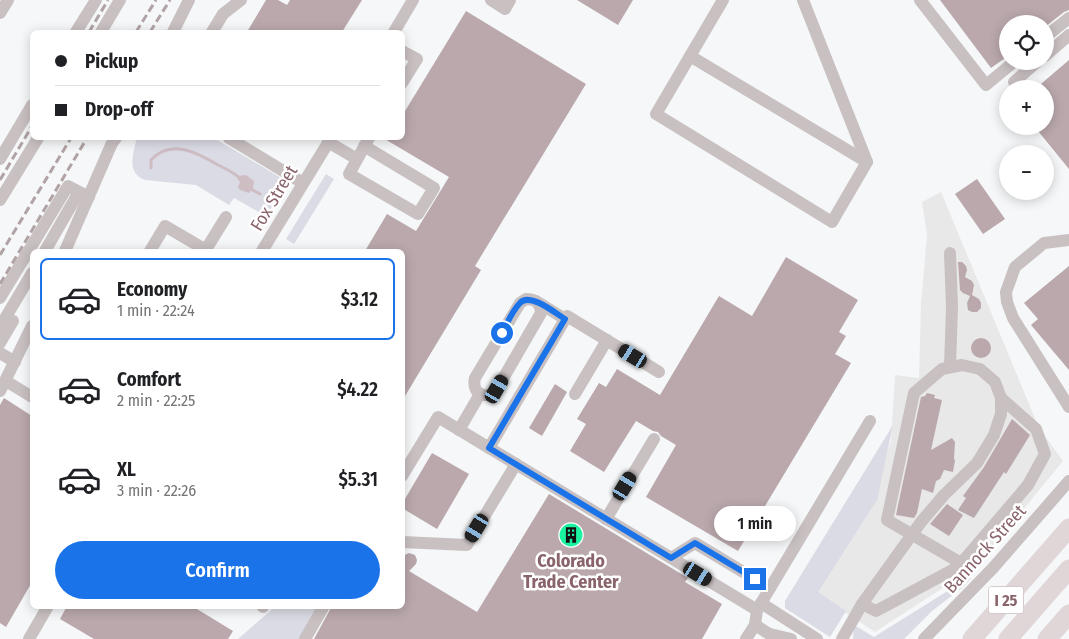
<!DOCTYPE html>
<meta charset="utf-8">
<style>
body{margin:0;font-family:"Fira Sans Condensed",sans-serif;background:#f2f2f2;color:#202124;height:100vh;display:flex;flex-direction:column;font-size:19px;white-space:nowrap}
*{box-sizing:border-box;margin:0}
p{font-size:16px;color:#757577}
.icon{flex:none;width:28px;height:28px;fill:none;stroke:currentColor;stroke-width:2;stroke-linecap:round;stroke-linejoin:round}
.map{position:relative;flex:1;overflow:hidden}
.details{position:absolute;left:30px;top:249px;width:375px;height:360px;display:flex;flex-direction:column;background:#fff;border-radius:8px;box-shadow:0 2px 12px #0003}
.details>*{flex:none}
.guide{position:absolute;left:30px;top:30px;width:375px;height:110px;border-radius:8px;box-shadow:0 2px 12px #0003;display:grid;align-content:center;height:110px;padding:0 25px;background:#fff}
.tools{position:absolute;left:999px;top:15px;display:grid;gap:10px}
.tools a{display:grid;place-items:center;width:55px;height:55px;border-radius:50%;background:#fff;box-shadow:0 2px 12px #0003;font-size:25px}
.end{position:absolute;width:22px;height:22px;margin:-11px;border:6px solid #1a73e8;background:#fff;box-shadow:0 0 0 2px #fff}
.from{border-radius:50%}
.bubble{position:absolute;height:35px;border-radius:18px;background:#fff;box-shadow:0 2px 12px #0003;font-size:16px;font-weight:600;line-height:35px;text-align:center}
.car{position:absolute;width:15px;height:30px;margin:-15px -8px;border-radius:6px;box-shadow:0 0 4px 1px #0007;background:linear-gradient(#222 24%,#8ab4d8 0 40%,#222 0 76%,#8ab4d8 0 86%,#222 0)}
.guide b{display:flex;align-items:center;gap:18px;height:48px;font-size:19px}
.guide b+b{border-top:1px solid #e0e0e0}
.guide i{width:12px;height:12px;background:#202124}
ul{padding:9px 0 0;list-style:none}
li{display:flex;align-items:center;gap:15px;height:82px;margin:0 10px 8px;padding:0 15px;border:2px solid transparent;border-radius:8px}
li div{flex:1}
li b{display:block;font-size:19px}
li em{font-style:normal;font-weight:600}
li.active{border-color:#1a73e8}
li>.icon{width:45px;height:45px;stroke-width:1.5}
.action{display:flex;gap:10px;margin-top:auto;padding:10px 25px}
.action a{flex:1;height:58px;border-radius:30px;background:#1a73e8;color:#fff;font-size:20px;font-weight:600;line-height:58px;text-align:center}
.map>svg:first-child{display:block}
</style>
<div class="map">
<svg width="1069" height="639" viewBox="0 0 1069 639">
<rect width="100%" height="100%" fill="#f5f7f8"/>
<!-- built -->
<path fill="#e8e8e9" d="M941 192 1039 428 1063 461 978 565 875 632 814 592 870 505 891 441 895 375 919 378 921 304 927 235 922 202Z"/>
<!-- green -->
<g fill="#dadbe4">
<path d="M137 138H214L283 179 286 185 266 216 234 198 229 205 196 185 145 180C126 173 133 153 137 138Z"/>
<path d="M326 174 334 179 294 244 286 239Z"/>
<path d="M893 425 877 500 818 592 846 611 830 637 785 608V601Z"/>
<path d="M970 577 971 578 962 588 932 611 904 639H853L854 625 874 637Z"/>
<path d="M276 606H330L310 639H238Z"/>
</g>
<!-- water -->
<path fill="#cebdc3" d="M246 175 254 181 253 188 249 193 240 190 238 187 240 182 237 178 238 176Z"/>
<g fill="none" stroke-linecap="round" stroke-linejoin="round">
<!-- stream -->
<g stroke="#cebdc3" stroke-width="3">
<path d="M151 168V160C171 138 198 153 218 165 226 169 235 173 241 179"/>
<path d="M249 188 260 194"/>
</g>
</g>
<!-- building -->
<g fill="#baa8ac">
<path d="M266 0H278L287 5 290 0H362L342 32H247Z"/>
<path d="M577 0H633L618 25Z"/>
<path d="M940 0H1069V10L1064 12 1045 27V24H1008V56L991 68Z"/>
<path d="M466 11 586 84 475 266 481 270 402 401V251H365L387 214 416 231 449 177 383 138H402V116Z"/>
<path d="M1069 60V169L1034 126H1045V89H1035Z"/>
<path d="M977 179 1005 219 983 234 955 194Z"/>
<path d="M786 257 858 300 839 332 846 336 835 354 851 363 738 551 646 497 676 445 661 436 658 432 653 431 636 421 604 472 570 451 586 424 577 419 599 383 606 387 617 369 660 395 719 296 752 316Z"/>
<path d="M958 262H962L966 266 967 270 965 277 972 281 974 285 972 295 979 299 981 303V308L977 312H972L968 310 967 303 970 296 963 293 960 290Z"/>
<path d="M1069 266V370L1031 325 1038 319 1024 303Z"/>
<circle cx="981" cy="348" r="10"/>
<path d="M555 384 567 392 542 436 529 428Z"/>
<path d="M927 393 935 395 934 398 942 400 931 450 952 438 955 442 954 459 955 460 953 472 944 470 940 479 936 481 933 493 922 489 917 513 914 518 896 515 921 397 925 396Z"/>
<path d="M4 398 32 416V582L6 627 0 623V405Z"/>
<path d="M1012 419 1030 435 1006 474 1004 472 974 518 958 510 966 498 963 496 984 467Z"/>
<path d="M432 453 469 474 437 529 402 508V504Z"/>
<path d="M549 494 688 578 685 582 722 604 702 639H314L332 606H402V559L405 555 409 553 415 555 417 560 416 564 409 571 477 612Z"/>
<path d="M947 504 963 515 949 536 930 524Z"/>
<path d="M67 606H192L233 631 228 639H94L60 619Z"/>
</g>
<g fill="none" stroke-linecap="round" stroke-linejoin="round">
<!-- minor -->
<g stroke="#c9c0c1" stroke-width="12">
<path d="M491 0 505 9 510 0"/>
<path d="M723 0 656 114 832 222 867 162 803 0"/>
<path d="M920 0 986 85 1015 61"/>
<path d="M0 13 8 0"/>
<path d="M76 32 96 0"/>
<path d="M101 32 120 0"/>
<path d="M173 32 189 0"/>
<path d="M212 32 223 14 241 0"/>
<path d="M394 32 413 0"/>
<path d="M1045 37 1069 18"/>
<path d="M402 51 417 59 402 83"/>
<path d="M690 56 867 162"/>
<path d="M1045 56 1069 35"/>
<path d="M1014 82 1038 61"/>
<path d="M229 138 303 183"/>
<path d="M328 142 357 159"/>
<path d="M364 146 434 188 418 214 349 174 369 138"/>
<path d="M0 159 32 105"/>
<path d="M0 200 38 138"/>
<path d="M1069 240 1044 243 1015 267 1006 292 1007 302 1013 318 1069 407"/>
<path d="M45 251 79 192"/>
<path d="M65 251 112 143 116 138"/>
<path d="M150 251 165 226 206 250"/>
<path d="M205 251 226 217"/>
<path d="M262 251 331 138"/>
<path d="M950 253 952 307 950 367"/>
<path d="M0 298 68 186 89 197"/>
<path d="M526 299C536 299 541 304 541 313L497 389C487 401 471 394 475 378L520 303Z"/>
<path d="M536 301 565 319"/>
<path d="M0 327 32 273"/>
<path d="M0 343 13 321"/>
<path d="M0 353 15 362"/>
<path d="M6 381 32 397"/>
<path d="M0 391 32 326"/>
<path d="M575 394 607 340"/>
<path d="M459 430 480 394"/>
<path d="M489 448 567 316 659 372"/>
<path d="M402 476 438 417 757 610"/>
<path d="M606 519 654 439"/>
<path d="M402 542 467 545 516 464"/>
<path d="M671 558 695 543 770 588"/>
<path d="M761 603 817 639"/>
<path d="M862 604 921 522 944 495 977 463 994 435 1001 414V398L995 382 980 369 962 365 942 369 914 393 887 520 961 563"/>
<path d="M262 606 263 607"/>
<path d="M755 625 777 639"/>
<path d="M770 634 791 639"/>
<path d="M29 639 48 606"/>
<path d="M305 639 324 606"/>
<path d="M746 639 755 625 757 610 870 421"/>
<path d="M842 639 862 604 876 611 958 567 1028 485 1045 454 1036 429 1001 398"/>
<path d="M924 639 993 568 1069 481"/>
</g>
<!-- highway -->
<g stroke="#e0d6d8" stroke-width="19">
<path d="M972 639 1069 528"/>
<path d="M1008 639 1069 569"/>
<path d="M1047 639 1069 614"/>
</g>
<!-- rail -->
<g stroke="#b1a3a5" stroke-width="3" stroke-dasharray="8 4" stroke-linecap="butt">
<path d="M89 32 108 0"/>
<path d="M136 32 156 0"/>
<path d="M150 32 170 0"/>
<path d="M0 180 32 126"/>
<path d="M0 255 71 138"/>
<path d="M0 284 87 138"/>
</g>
</g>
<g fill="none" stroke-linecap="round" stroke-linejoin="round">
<!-- route -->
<path stroke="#1a73e8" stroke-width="6" d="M502 333C507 324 512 311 520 303 530 292 555 313 565 319L489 448 671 558 695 543 755 579"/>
</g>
<!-- icons -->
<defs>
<symbol id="building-disc" viewBox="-11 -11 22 22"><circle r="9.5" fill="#1bf2a0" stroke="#fff"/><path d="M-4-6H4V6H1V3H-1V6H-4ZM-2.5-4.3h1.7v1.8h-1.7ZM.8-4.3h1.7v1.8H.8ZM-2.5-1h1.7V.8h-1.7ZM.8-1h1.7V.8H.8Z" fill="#111"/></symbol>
</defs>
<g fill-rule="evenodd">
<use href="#building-disc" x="557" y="521" width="28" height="28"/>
</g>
<g text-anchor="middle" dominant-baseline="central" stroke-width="5" stroke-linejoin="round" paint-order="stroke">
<!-- shield labels -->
<rect fill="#fff" stroke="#ac9297" stroke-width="1" x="988.5" y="586.5" width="35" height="27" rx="4"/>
<g font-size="16" font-weight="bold" fill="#89646a">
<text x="1006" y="600">I 25</text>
</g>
<!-- street labels -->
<g font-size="18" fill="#89646a" stroke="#fff">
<text transform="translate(274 198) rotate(-59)">Fox Street</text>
<text transform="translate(985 549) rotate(-48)">Bannock Street</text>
</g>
<!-- poi labels -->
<g font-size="18" font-weight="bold" fill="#89646a" stroke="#fff">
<text x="571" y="561">Colorado<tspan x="571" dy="21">Trade Center</tspan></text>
</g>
</g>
</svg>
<div class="tools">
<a><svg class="icon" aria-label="locate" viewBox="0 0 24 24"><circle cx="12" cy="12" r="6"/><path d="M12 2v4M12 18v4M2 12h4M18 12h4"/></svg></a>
<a>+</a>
<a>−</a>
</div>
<i class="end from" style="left:502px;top:333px"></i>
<i class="end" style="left:755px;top:579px"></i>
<div class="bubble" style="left:714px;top:506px;width:82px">1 min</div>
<i class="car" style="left:633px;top:356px;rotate:301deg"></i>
<i class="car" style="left:497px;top:389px;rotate:30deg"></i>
<i class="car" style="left:625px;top:486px;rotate:31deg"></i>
<i class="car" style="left:477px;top:528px;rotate:211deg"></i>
<i class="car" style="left:698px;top:574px;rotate:121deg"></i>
<div class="guide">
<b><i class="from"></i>Pickup</b>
<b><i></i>Drop-off</b>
</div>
<section class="details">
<ul>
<li class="active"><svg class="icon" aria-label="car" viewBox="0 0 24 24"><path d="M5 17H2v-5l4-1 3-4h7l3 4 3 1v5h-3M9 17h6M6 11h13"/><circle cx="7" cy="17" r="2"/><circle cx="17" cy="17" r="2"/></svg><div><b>Economy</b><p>1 min · 22:24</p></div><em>$3.12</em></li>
<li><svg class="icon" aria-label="car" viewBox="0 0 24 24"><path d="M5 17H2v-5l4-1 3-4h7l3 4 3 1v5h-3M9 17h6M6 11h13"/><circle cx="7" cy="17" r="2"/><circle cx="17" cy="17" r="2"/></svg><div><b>Comfort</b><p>2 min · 22:25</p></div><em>$4.22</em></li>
<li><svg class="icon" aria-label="car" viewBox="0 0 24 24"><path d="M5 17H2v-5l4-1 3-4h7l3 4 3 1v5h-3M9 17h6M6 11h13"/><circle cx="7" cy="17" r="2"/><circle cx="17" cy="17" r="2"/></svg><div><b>XL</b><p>3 min · 22:26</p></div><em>$5.31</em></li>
</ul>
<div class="action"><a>Confirm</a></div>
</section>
</div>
